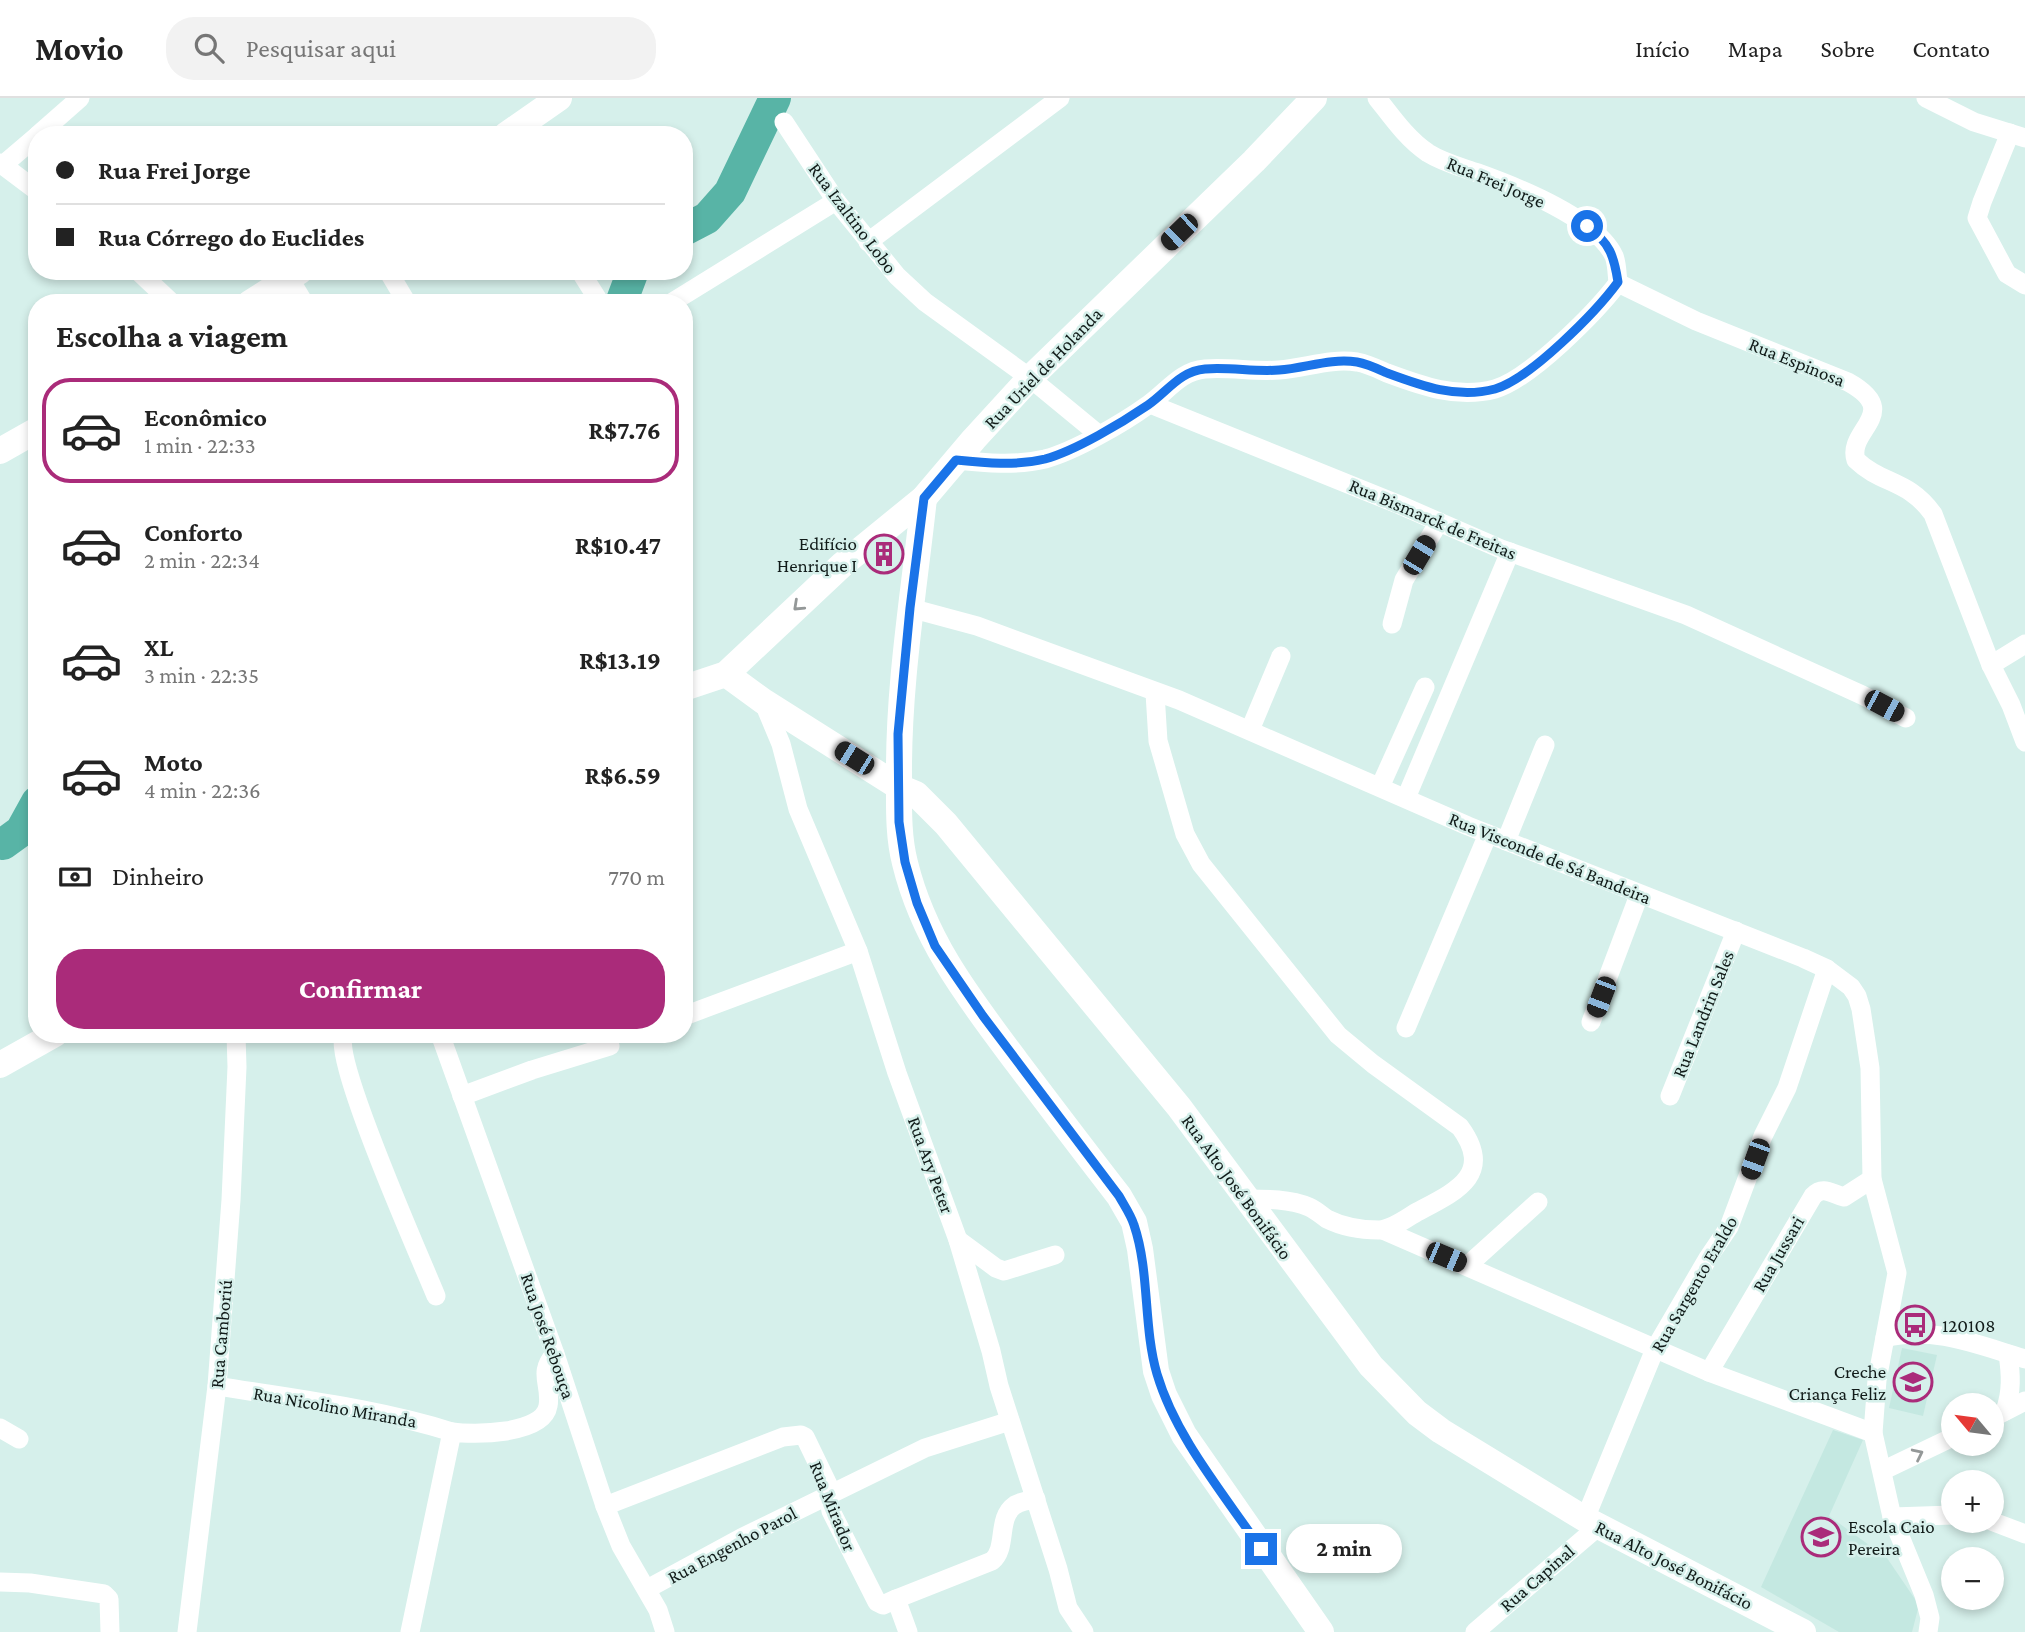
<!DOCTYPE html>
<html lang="pt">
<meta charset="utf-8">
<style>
body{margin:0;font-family:"Crimson Pro",serif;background:#f2f2f2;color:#222;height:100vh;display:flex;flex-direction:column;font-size:26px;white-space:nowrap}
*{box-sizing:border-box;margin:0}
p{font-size:23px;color:#767676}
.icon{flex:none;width:38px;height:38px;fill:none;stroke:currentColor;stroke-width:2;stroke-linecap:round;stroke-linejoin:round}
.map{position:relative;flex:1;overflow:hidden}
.details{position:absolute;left:28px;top:196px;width:665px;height:749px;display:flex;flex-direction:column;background:#fff;border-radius:28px;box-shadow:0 4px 10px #0003}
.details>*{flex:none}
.top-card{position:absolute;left:28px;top:28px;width:665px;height:154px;border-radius:28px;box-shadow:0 4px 10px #0003;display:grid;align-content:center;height:154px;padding:0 28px;background:#fff}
.needle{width:46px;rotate:299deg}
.controls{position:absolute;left:1941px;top:1295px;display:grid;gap:14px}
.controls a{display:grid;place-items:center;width:63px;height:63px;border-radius:50%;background:#fff;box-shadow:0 4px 10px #0003;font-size:35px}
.end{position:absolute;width:32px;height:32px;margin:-16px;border:9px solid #1a73e8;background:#fff;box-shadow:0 0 0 4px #fff}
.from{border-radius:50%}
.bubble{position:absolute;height:49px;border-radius:24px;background:#fff;box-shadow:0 4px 10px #0003;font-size:23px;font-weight:700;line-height:49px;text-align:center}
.car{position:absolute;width:21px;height:42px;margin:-21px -10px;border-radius:9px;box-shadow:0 0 5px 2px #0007;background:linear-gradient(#222 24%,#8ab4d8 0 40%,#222 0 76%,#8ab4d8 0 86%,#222 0)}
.top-card b{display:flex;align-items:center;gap:24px;height:66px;font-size:26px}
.top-card b+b{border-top:2px solid #e0e0e0}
.top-card i{width:18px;height:18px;background:#222}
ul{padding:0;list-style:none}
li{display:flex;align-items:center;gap:21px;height:105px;margin:0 14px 10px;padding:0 14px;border:4px solid transparent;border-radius:28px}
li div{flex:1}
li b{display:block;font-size:26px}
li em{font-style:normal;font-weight:700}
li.on{border-color:#aa2b7a}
li>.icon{width:63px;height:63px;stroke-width:1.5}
h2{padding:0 28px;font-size:32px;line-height:84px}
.pay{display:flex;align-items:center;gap:18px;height:77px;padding:0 28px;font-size:26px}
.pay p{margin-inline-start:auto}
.cta{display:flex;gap:14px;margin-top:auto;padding:14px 28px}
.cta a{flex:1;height:80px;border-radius:28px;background:#aa2b7a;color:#fff;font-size:28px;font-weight:700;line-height:80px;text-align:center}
header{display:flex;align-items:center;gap:42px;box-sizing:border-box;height:98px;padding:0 35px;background:#fff;border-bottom:2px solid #e0e0e0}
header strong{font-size:33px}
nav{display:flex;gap:38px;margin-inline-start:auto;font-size:24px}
.search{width:490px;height:63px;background:#f2f2f2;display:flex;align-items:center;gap:18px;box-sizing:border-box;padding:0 24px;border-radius:28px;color:#767676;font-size:26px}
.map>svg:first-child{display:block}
</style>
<header>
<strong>Movio</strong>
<div class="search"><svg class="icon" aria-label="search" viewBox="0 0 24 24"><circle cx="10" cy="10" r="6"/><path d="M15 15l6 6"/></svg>Pesquisar aqui</div>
<nav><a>Início</a><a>Mapa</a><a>Sobre</a><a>Contato</a></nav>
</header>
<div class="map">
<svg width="2025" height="1534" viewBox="0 0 2025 1534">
<rect width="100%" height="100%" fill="#d6f0eb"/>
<!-- built -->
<g fill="#c4e8e1">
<path d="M1902 1250 1937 1257 1923 1318 1889 1310Z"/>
<path d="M1833 1332 1863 1342 1829 1418 1887 1460 1919 1507 1912 1534H1839L1761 1489Z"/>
</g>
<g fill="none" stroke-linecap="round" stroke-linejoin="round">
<!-- river -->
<g stroke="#58b4a6" stroke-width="32">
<path d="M684 132 707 120 730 94 775 0"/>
<path d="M621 205 633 173"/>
<path d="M0 745 3 746 21 733 37 704"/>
</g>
<!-- street -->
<g stroke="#fff" stroke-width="19">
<path d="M1926 0 1974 24 2025 40"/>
<path d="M784 24 836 103 897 178 925 204 1030 280 1098 336"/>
<path d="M2010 35 1982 104 1977 120 2007 176 2025 187"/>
<path d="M38 37 80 0"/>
<path d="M0 65 37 93"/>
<path d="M3 67 37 38"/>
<path d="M868 144 1060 0"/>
<path d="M138 173 172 205"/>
<path d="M388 173 407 205"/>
<path d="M580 173 597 200"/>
<path d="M289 180 304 205"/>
<path d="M1618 185 1696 223 1848 284C1904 315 1846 332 1856 362 1882 387 1908 381 1933 416L1991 567 2011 607 2025 644"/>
<path d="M671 205 836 103"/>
<path d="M1150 306 1400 407 1501 451 1686 517 1862 597 1906 620"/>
<path d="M956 362C985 365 1016 368 1045 361 1075 353 1123 325 1148 307 1167 294 1180 273 1205 271 1230 269 1255 274 1279 272 1306 270 1330 260 1357 264 1368 266 1378 271 1387 275 1422 288 1457 301 1495 291 1530 281 1596 214 1618 185 1617 176 1617 165 1614 158 1596 120 1517 89 1478 75 1461 69 1444 65 1428 55 1407 41 1392 19 1377 0"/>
<path d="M910 510 977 528 1179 602 1468 728 1803 860 1827 871 1851 889 1857 898 1861 911 1870 970 1872 1081 1897 1175 1877 1282 1873 1335 1892 1419 1924 1497 1930 1520 1928 1534"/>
<path d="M1392 526 1404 482 1439 424"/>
<path d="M1991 567 2025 546"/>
<path d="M1155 595 1158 643 1185 736 1201 766 1338 937 1373 966 1460 1029C1495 1077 1455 1094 1417 1114 1407 1120 1391 1132 1379 1132 1362 1132 1343 1129 1327 1121 1321 1117 1316 1112 1309 1109 1290 1101 1267 1101 1246 1101"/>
<path d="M763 603 781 646 798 711 858 853 897 975 958 1142 991 1253 999 1288 1058 1471 1068 1510 1084 1534"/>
<path d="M1250 632 1281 558"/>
<path d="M1380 689 1425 589"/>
<path d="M1406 700 1510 454"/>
<path d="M1506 743 1545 647"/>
<path d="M684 918 858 853"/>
<path d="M1591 924 1639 797"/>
<path d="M1406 930 1488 736"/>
<path d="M344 936C332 962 421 1161 436 1198"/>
<path d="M440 936 555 1256 605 1408 621 1448 658 1512 665 1534"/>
<path d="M462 998 532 972 610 948"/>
<path d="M1670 998 1736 833"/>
<path d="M1383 1132 1709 1274 1873 1335"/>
<path d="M958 1142 996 1170 1004 1173 1055 1157"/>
<path d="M1467 1168 1538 1104"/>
<path d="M1885 1240C1932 1227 1981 1248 2025 1261"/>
<path d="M1709 1274 1813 1098C1823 1087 1832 1096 1844 1099L1872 1081"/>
<path d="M217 1288C295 1301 376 1310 452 1334"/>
<path d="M2005 1313C2012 1294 2011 1276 2008 1256"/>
<path d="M1992 1320 2025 1303"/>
<path d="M0 1330 19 1341"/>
<path d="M1882 1373 1953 1339"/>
<path d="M605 1408 783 1339 801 1337 805 1339 832 1395 829 1402 831 1413 877 1504 883 1507 896 1501 908 1534"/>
<path d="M1892 1419 1953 1417"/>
<path d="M1585 1421 1655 1251 1708 1160 1729 1129 1763 1038 1787 990 1827 871"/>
<path d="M1991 1423 2025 1436"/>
<path d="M0 1484 30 1485 104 1496 109 1501 110 1534"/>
<path d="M647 1491 741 1440 925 1350 1010 1323"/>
<path d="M896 1501 992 1463C1008 1450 996 1420 1015 1407 1020 1404 1030 1402 1036 1401"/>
<path d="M187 1534 217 1288 231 1102 237 969 236 936"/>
<path d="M410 1534 452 1334C473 1337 543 1337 548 1308 552 1287 537 1275 555 1256"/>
<path d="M1475 1534 1600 1427"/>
</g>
<!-- secondary -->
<g stroke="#fff" stroke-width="26">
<path d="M506 37 559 0"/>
<path d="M250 205 300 173"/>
<path d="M0 353 37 332"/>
<path d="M924 400C914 494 898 586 899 681 899 709 898 738 905 765 924 843 969 900 1016 963 1050 1008 1084 1053 1119 1098L1134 1124 1140 1151 1156 1273 1164 1297 1184 1337 1321 1534"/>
<path d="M726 576 763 603 899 689 916 696 946 726 1179 1009 1371 1268 1417 1315 1441 1333 1585 1421 1803 1534"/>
<path d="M684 590 726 576 843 466 924 400 974 341 1030 280 1254 63 1314 0"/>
<path d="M0 967 55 936"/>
</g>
</g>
<!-- one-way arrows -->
<defs><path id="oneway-chevron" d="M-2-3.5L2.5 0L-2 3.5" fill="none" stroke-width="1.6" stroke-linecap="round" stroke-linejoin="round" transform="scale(1.75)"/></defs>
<g stroke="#949898">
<use href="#oneway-chevron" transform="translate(798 508) rotate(137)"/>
<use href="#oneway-chevron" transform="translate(1918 1356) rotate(-26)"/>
</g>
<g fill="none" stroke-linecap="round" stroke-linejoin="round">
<!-- route -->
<path stroke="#1a73e8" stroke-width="9" d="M1261 1451C1224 1396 1176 1340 1157 1276 1143 1228 1150 1174 1134 1127 1131 1117 1124 1107 1119 1098L983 918 935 848 917 805 905 764 899 724 898 636 910 510 924 400 956 362C985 365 1016 368 1045 361 1075 353 1123 324 1148 307 1167 294 1180 273 1205 271 1230 269 1255 274 1279 272 1306 270 1330 260 1357 264 1368 266 1378 271 1387 275 1422 288 1457 301 1495 291 1530 281 1596 214 1618 184 1614 158 1610 145 1587 128"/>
</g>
<!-- icons -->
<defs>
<symbol id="building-ring" viewBox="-11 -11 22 22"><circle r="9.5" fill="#d6f0eb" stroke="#aa2b7a" stroke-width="1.5"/><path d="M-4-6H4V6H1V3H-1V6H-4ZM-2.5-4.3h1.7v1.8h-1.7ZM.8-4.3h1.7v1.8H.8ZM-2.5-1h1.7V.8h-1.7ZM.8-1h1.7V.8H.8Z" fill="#aa2b7a"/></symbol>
<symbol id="bus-ring" viewBox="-11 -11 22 22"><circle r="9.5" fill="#d6f0eb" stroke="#aa2b7a" stroke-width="1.5"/><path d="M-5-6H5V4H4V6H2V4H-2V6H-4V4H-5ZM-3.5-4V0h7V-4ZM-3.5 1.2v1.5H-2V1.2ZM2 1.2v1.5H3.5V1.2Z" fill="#aa2b7a"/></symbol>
<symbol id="school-ring" viewBox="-11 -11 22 22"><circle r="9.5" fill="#d6f0eb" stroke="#aa2b7a" stroke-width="1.5"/><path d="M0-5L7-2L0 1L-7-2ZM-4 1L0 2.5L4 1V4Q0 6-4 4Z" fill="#aa2b7a"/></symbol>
</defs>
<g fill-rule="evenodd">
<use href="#building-ring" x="862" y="434" width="44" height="44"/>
<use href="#bus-ring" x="1893" y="1205" width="44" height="44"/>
<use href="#school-ring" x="1891" y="1262" width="44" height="44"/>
<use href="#school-ring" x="1799" y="1417" width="44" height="44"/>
</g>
<g text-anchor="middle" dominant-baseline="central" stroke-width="5" stroke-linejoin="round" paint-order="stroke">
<!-- street labels -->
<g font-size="19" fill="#111b19" stroke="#d6f0eb">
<text transform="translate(1496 84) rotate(23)">Rua Frei Jorge</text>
<text transform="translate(853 120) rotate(53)">Rua Izaltino Lobo</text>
<text transform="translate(1797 264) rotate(22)">Rua Espinosa</text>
<text transform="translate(1043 270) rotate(-46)">Rua Uriel de Holanda</text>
<text transform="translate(1433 421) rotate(23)">Rua Bismarck de Freitas</text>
<text transform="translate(1550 760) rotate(22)">Rua Visconde de Sá Bandeira</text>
<text transform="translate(1703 916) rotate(-68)">Rua Landrin Sales</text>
<text transform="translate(931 1067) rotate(70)">Rua Ary Peter</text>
<text transform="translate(1237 1089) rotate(54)">Rua Alto José Bonifácio</text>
<text transform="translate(1778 1156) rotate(-60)">Rua Jussari</text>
<text transform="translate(1694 1186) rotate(-60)">Rua Sargento Eraldo</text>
<text transform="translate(221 1236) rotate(-85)">Rua Camboriú</text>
<text transform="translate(548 1238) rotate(71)">Rua José Rebouça</text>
<text transform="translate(335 1309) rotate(10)">Rua Nicolino Miranda</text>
<text transform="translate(833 1408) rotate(68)">Rua Mirador</text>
<text transform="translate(732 1447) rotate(-28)">Rua Engenho Parol</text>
<text transform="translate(1674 1467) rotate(27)">Rua Alto José Bonifácio</text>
<text transform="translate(1537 1480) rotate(-41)">Rua Capinal</text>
</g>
<!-- poi labels -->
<g font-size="19" fill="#111b19" stroke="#d6f0eb" text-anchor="end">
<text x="857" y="445">Edifício<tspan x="857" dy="22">Henrique I</tspan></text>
<text x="1942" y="1227" text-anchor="start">120108</text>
<text x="1886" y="1273">Creche<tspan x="1886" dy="22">Criança Feliz</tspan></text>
<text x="1848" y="1428" text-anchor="start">Escola Caio<tspan x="1848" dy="22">Pereira</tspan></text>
</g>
</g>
</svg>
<div class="controls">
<a><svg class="needle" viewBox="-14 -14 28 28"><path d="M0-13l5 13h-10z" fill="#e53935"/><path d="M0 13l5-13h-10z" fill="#767676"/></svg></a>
<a>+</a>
<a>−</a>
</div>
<i class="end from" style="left:1587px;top:128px"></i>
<i class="end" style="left:1261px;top:1451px"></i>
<div class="bubble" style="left:1286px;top:1426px;width:116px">2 min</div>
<i class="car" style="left:1179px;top:134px;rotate:226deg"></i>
<i class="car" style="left:1419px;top:457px;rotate:31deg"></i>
<i class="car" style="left:1884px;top:608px;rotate:118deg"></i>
<i class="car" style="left:854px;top:660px;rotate:302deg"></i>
<i class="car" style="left:1601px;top:899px;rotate:201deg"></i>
<i class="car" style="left:1755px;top:1061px;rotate:200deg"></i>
<i class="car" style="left:1446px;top:1159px;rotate:113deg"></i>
<div class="top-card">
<b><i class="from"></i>Rua Frei Jorge</b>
<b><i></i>Rua Córrego do Euclides</b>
</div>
<section class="details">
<h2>Escolha a viagem</h2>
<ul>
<li class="on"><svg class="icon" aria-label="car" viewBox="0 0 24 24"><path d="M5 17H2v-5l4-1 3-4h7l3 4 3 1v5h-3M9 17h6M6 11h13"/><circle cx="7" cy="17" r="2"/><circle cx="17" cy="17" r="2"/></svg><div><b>Econômico</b><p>1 min · 22:33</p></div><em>R$7.76</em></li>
<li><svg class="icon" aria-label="car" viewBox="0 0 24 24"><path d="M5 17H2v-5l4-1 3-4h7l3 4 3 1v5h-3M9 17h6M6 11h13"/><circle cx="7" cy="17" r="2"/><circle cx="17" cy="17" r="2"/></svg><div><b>Conforto</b><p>2 min · 22:34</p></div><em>R$10.47</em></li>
<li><svg class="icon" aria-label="car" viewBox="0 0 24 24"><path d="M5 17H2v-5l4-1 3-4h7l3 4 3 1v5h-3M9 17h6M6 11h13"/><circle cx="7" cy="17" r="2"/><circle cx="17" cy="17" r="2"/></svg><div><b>XL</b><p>3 min · 22:35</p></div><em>R$13.19</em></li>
<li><svg class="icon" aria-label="car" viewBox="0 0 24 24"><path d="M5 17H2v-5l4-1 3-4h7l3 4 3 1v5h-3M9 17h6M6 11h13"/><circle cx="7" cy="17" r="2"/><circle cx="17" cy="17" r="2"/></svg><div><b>Moto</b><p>4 min · 22:36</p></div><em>R$6.59</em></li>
</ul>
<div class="pay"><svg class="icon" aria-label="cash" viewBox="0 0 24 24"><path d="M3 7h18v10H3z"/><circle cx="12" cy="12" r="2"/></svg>Dinheiro<p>770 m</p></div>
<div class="cta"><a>Confirmar</a></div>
</section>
</div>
